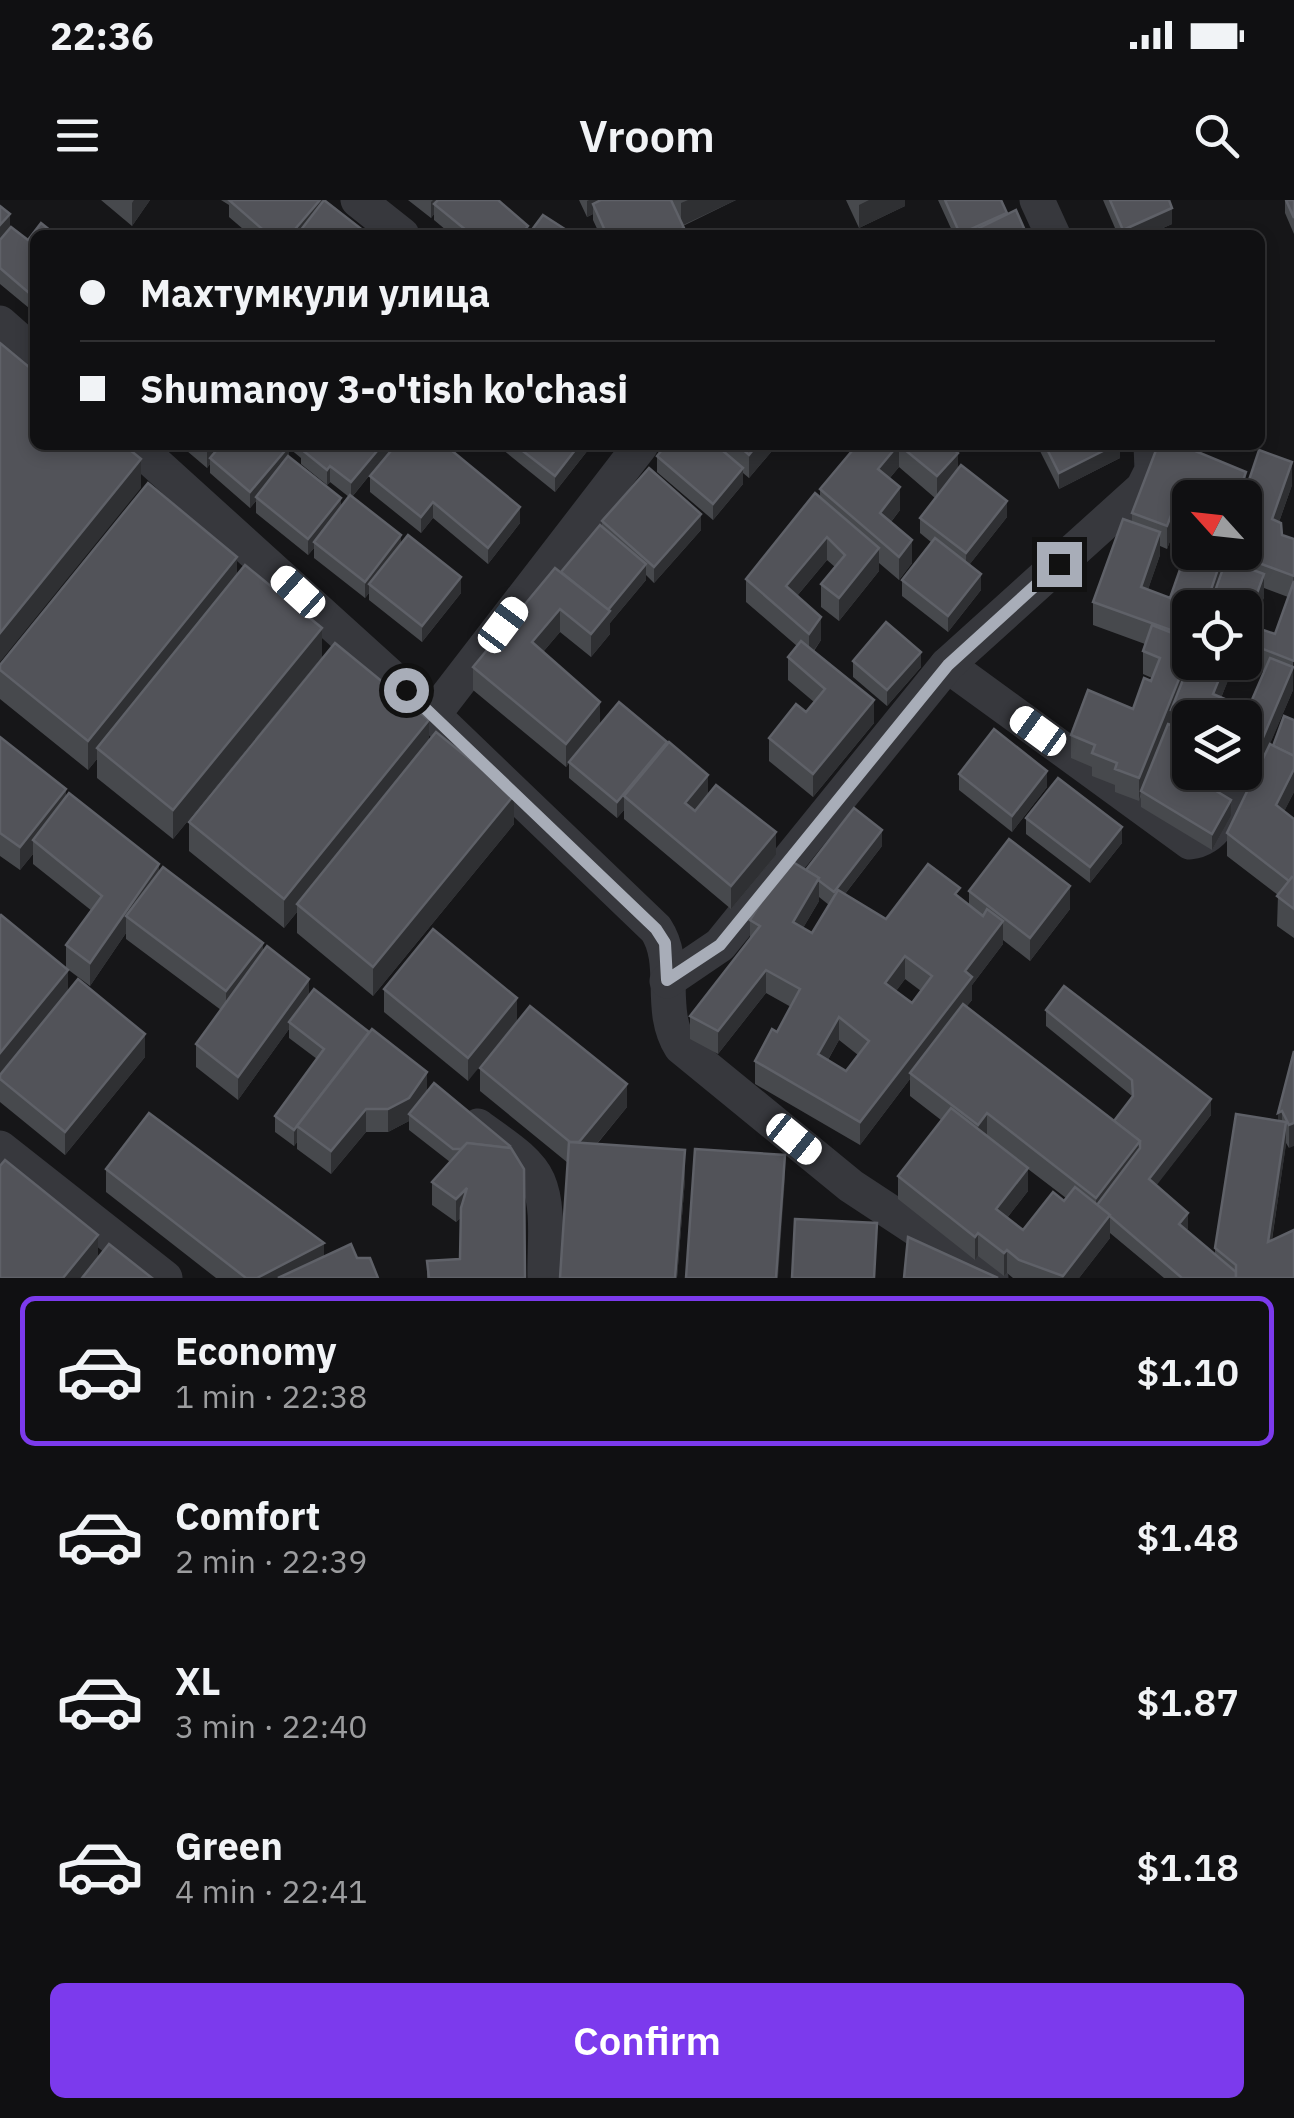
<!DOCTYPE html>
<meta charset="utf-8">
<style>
body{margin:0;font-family:"IBM Plex Sans",sans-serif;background:#1e1e20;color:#f1f3f6;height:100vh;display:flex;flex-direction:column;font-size:38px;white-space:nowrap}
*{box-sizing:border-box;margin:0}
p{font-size:32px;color:#9c9d9f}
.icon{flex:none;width:55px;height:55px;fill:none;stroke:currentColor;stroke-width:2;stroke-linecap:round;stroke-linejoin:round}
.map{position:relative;height:1078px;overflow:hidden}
.sheet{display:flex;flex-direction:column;background:#101012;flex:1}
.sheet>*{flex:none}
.banner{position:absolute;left:30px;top:30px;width:1235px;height:220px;border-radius:15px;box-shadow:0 5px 15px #0003,0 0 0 2px #303032;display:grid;align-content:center;height:220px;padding:0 50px;background:#101012}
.needle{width:65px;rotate:297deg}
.buttons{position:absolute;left:1172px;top:280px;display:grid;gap:20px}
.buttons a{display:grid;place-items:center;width:90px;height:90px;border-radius:15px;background:#101012;box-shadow:0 5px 15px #0003,0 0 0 2px #303032;font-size:50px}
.end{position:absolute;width:45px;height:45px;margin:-22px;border:12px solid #a8adb8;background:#111;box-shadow:0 0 0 5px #111}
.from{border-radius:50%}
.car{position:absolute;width:30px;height:60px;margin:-30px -15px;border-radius:12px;box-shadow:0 0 8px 2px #0007;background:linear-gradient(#fff 24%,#345 0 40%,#fff 0 76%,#345 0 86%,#fff 0)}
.banner b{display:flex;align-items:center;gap:35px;height:95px;font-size:38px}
.banner b+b{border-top:2px solid #303032}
.banner i{width:25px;height:25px;background:#f1f3f6}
ul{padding:18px 0 0;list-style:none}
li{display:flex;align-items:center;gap:30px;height:150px;margin:0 20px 15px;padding:0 30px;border:5px solid transparent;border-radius:15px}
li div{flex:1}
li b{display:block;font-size:38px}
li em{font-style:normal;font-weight:600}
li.selected{border-color:#7c3aed}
li>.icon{width:90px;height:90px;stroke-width:1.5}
.cta{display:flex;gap:20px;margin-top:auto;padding:20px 50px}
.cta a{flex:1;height:115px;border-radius:15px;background:#7c3aed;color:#fff;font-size:40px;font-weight:600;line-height:115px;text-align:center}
.status{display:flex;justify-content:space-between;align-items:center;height:70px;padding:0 50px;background:#101012;direction:ltr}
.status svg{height:28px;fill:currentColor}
header{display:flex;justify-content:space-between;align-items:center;height:130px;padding:0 50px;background:#101012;font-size:45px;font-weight:600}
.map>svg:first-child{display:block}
</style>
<div class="status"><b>22:36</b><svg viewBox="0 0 49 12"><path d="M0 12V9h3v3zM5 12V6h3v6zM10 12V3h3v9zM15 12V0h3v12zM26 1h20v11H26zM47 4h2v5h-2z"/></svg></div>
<header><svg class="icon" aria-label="menu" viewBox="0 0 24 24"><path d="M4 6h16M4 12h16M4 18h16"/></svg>Vroom<svg class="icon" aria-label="search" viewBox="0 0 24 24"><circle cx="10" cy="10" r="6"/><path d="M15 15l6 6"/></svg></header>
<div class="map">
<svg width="1294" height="1078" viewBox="0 0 1294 1078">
<rect width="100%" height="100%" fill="#161618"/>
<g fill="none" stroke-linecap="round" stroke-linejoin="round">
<!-- minor -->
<g stroke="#37383d" stroke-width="35">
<path d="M358 0 402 35"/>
<path d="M1037 0 1053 35"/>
<path d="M0 123 35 154"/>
<path d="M135 245 433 515 656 729C679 764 657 809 681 847L851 986 991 1078"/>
<path d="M947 465 1190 642C1222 638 1229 600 1242 572"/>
<path d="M433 515 641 245"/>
<path d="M667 781 720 745 947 465 1143 288 1152 270 1151 245"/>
<path d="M478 926C497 941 528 958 538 981 550 1008 544 1049 545 1078"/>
<path d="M0 948 165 1078"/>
</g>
</g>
<!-- wall -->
<g fill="#47494d" fill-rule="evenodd">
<path d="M101 0H150L132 26Z"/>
<path d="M221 0H322V3L369 35H250L229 17V5Z"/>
<path d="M408 0H498L528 35H452L434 20V14L431 18Z"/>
<path d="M579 0H736L683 26 684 35H600L593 20V14L587 17Z"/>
<path d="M846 0H905V6L859 28Z"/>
<path d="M938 0H1001L1007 14 1027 35H954Z"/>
<path d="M1103 0H1169L1172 24 1147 35H1118Z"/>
<path d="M1285 0H1294V34L1285 13Z"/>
<path d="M0 6 10 29 28 40 35 35V113L0 84Z"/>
<path d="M180 245H445L520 323 488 364 433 318 421 333 370 292V276L390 250 352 297 401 344 461 393 422 442 369 400V393L365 398 314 358V348L308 355 256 313V301L250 308 210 273V264L207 268ZM289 248 301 258V264L327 285 330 282 349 297 341 307 289 256Z"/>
<path d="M497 245H592L555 292Z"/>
<path d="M666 245H777L749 278 743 273V284L713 320 657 272V256Z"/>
<path d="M857 245H949L958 270 1007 317 969 365 981 390 948 432 902 396V380L931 342 920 333V318L935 298 899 267 889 279 900 310 891 322 912 363 899 380 879 363V371L839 421 821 407V384L835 367 827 360 797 396 821 440 814 451 874 523 813 597 769 561V538L806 512 814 502 788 480V457L797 446 746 402V379L820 298V289Z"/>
<path d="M1037 245H1120V258L1059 289Z"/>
<path d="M1158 245 1246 289 1292 285 1279 322 1282 335 1294 339 1293 490 1268 548 1273 546 1294 520V592L1284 611 1294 619V738L1277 726 1278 695 1227 656V633L1258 570 1245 564V518H1190V559L1185 572 1231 616 1212 650 1141 607V597L1139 601 1115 592V585L1092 576V567L1071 558V535L1133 509 1152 478 1143 474V451L1145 444 1093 425V402L1132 322V313ZM1190 298H1245V352H1190L1170 398 1148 389 1160 355V346L1167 349 1182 310 1190 313ZM1264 388 1288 397 1275 434 1254 427 1264 397ZM1190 408H1245V462H1240L1264 472 1248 509 1221 498 1235 462H1190Z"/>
<path d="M602 321 701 330 654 383 646 375V380L610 423V434L591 457 560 432 543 452 600 524 708 595 776 655 731 709 624 619V610L617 618 569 578V563L566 567 473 490V467L602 328Z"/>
<path d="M237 376 322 457 173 639 97 578V559L88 570 0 499V465Z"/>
<path d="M853 461 921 467 887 506 853 477Z"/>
<path d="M0 537 66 597 159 673 263 752 309 795 427 891 510 948 525 1078H427V1061L460 1059 461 1017 456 1022 432 1005V982L450 962 409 930V921L388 932H366L331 974 297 949V942L294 946 275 932V916L317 859 289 838V829L238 900 196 867V844L221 810 126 739V733L90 786 66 768V745L92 711 33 664V654L20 670 0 656Z"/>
<path d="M429 541 514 624 373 796 297 733V712L284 728 189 651V622Z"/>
<path d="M959 574 1047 587 1012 632 959 590Z"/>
<path d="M1026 618 1122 643 1090 683 1026 634Z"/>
<path d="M882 646 845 694 886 719 960 698 969 705V691L1070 709 1030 761 1003 740V744L972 785V800L966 807 1114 921 1132 896 1046 826V810L1211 915 1156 985 1188 1028 1187 1030 1215 1055V1048L1278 921 1294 851 1289 948 1286 943 1272 1040 1294 1078H1164L1110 1033V1038L1079 1078H1013L1007 1073 1004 1076 978 1056 975 1060 898 999V976L941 920 910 896V879L860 945 755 884V861L777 832 791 807 766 793 718 854 690 839V816L750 738V720L806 670ZM819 697 829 705 812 733 803 728 819 701ZM905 779 921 791 912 803 896 791ZM839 840 858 855 846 871 828 860ZM1028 969 1066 998 1023 1030 1007 1018 1028 991Z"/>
<path d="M0 716 68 791 145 857 65 955 0 902Z"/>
<path d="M384 789 517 798 468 881 384 812Z"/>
<path d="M480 868 627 907 597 944 685 979 677 1078H560L568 963 480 891Z"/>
<path d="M106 969 324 1057 357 1058 378 1078H216L106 992Z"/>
</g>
<!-- shaded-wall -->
<g fill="#2f3033">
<path d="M134 0H150L132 26V3Z"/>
<path d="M320 0H322V14L304 35H290Z"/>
<path d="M433 0H445L434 4V14L431 18V2Z"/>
<path d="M589 0H622L593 4V14L587 17V1Z"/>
<path d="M688 0H736L681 26V3Z"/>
<path d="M869 0H905V6L859 28V5Z"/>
<path d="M1172 8V24L1147 35H1123V30Z"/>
<path d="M10 14V30L0 41V25Z"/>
<path d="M684 28V35H667Z"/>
<path d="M1263 210V226L1260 227V211Z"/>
<path d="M207 245H226L210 258V264L207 268Z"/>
<path d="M382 245H390V250L351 298V282Z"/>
<path d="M579 245H592L555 292V276Z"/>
<path d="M757 245H777L749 278V255Z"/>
<path d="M899 245V267L878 292V269Z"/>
<path d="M1115 245H1120V258L1059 289V273Z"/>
<path d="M289 246V262L256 297V301L250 308V292Z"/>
<path d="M958 253V276L937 299V276Z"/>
<path d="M141 259V288L0 462V433Z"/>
<path d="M1292 262V285L1272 342V319Z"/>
<path d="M330 266V282L327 285V270Z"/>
<path d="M743 268V284L713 320V304Z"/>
<path d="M1246 272 1245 298H1237Z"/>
<path d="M900 287V310L880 336V313Z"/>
<path d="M1182 287V310L1167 349V326Z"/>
<path d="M341 298V314L314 342V348L308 355V339Z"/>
<path d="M1007 301V317L966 369V353Z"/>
<path d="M433 302V318L421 333V317Z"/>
<path d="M520 307V323L488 364V348Z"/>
<path d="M701 314V330L654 383V367Z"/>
<path d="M1160 332V355L1141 410V387Z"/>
<path d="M401 335V351L369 384V393L365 398V382Z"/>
<path d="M827 337V360L786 409V386Z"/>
<path d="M912 340V363L899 380V357Z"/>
<path d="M879 348V371L839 421V398Z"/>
<path d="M1220 352H1225L1222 361V380L1213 408H1205L1220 365Z"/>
<path d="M237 357V386L97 548V559L88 570V541Z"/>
<path d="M646 364V380L610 423V434L591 457V434L607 411Z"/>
<path d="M981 374V390L948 432V416Z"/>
<path d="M1264 374V397L1248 443 1246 424Z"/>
<path d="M461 377V393L422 442V426Z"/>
<path d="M560 409V432L532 465V442Z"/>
<path d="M821 417V440L809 457V434Z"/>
<path d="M322 428V457L173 639V610Z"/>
<path d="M921 452V467L887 506V490Z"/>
<path d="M1190 452V462L1171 510V522L1143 592 1141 591 1139 601V578Z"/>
<path d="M1226 462H1235V464L1213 517V494Z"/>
<path d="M1293 467V490L1259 570V547Z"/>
<path d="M874 500V523L813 597V574Z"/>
<path d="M600 502V525L566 567V544Z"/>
<path d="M429 520V550L297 704V712L284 728V699Z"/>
<path d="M667 542 624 596V610L617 618V602Z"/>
<path d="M1190 543V559L1180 585V569Z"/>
<path d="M1294 569V592L1276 628V605Z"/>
<path d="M1047 571V587L1012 632V616Z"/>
<path d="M708 575V598L685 626V603Z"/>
<path d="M66 589V612L33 640V654L20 670V647Z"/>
<path d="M514 595V624L373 796V767Z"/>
<path d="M1231 600V616L1212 650V634Z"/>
<path d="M1122 627V643L1090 683V667Z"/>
<path d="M882 630V646L834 708V692Z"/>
<path d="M776 632V655L731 709V686Z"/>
<path d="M159 664V687L126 716V733L90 786V763Z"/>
<path d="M819 678V701L793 745V722Z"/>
<path d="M1070 686V709L1030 761V738Z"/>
<path d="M1003 721V744L972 785V800L913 875 910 873V879L860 945V922L965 771Z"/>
<path d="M263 743V766L226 814V791Z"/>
<path d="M905 756V779L885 806V783Z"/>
<path d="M68 770V793L0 876V853Z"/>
<path d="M766 770V793L718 854V831Z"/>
<path d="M309 779V802L289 822V829L238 900V877Z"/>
<path d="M517 798V821L468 881V858Z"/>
<path d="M839 817V840L818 877V854Z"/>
<path d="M145 834V857L65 955V932Z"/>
<path d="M427 872V895L409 914V921L388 932V909Z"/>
<path d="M627 884V907L576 969V946Z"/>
<path d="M1211 899V915L1149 995V979Z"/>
<path d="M366 909V932L331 974V951Z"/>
<path d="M1282 911V934L1278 936V913Z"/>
<path d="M987 913V936L978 948V925Z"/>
<path d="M1286 922V945L1268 1065V1042Z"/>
<path d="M1294 923V946L1289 948V925Z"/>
<path d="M297 926V942L294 946V930Z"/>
<path d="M1140 941V964L1096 1021V998Z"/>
<path d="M685 950V979L677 1078H675Z"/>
<path d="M785 955V978L778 1078H776Z"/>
<path d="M1028 968V991L996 1032V1009Z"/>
<path d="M467 988V1011L456 1022V999Z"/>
<path d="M1188 1013V1028L1179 1040V1024Z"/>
<path d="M1110 1015V1038L1079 1078H1063V1076Z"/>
<path d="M978 1033V1056L975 1060V1037Z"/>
<path d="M98 1035V1064L87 1078H63Z"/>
<path d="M324 1043V1066L301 1078H257Z"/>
<path d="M1007 1050V1073L1004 1076V1053Z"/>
</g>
<!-- building -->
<g fill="#525359" stroke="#5f6168" stroke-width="2.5" fill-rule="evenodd">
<path d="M229 0H320L290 35H269Z"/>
<path d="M324 0 369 35H297Z"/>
<path d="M438 0H498L528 26 521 35H472L434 4Z"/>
<path d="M601 0H671L684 28 667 35H607L593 4Z"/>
<path d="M945 0H1001L1007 13 960 34Z"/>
<path d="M1110 0H1169L1172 8 1123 30Z"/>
<path d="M1286 0H1294V18Z"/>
<path d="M0 6 10 14 0 25Z"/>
<path d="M1016 10 1027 35H965Z"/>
<path d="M543 15 574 35H528Z"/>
<path d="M41 23 56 35H35V98L0 68V40L11 27 28 40Z"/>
<path d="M0 143 35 172V245H124L141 259 0 433Z"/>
<path d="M221 245H287L289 246 250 292 210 258Z"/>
<path d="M304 245H382L351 282 330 266 327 270 301 249Z"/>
<path d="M396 245H445L520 307 488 348 433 302 421 317 370 276Z"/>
<path d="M515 245H579L555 276Z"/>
<path d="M666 245H716L743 268 713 304 657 256Z"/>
<path d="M738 245H757L749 255Z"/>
<path d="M857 245H898L878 269 900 287 880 313 912 340 899 357 820 289Z"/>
<path d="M899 245H949L958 253 937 276Z"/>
<path d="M1045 245H1115L1059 273Z"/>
<path d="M1158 245H1181L1246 272 1237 298H1208L1182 287 1167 326 1132 313Z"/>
<path d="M1259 250 1292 262 1272 319 1281 323 1282 335 1294 339V376L1229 352H1245V298H1243Z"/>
<path d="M288 256 341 298 308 339 256 297Z"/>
<path d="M961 265 1007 301 966 353 920 318Z"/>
<path d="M649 268 701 314 654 367 602 321Z"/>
<path d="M148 283 237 357 88 541 0 470V465Z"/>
<path d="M815 293 879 348 839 398 821 384 845 355 827 337 786 386 821 417 809 434 746 379Z"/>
<path d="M350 295 401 335 365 382 314 342Z"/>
<path d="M1123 319 1160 332 1141 387 1170 398 1189 344 1190 352H1211L1222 357 1205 408H1190V437L1093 402Z"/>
<path d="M600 325 646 364 608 410 561 372Z"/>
<path d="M408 335 461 377 422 426 369 384Z"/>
<path d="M935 338 981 374 948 416 902 380Z"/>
<path d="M1226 360 1264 374 1246 424 1275 434 1294 381V461L1245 442V408H1209Z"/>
<path d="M245 365 322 428 173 610 97 548Z"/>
<path d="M555 368 610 411 591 434 560 409 532 442 600 502 566 544 473 467Z"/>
<path d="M886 422 921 452 887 490 853 461Z"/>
<path d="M1152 425 1190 440V452L1139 578 1115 569 1117 563 1092 553 1095 545 1071 535 1088 490 1133 509 1144 478 1151 481 1160 458 1143 451Z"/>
<path d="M801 441 874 500 813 574 769 538 796 504 806 512 825 489 788 457Z"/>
<path d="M335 443 429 520 284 699 189 622Z"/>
<path d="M1270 458 1293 467 1259 547 1245 541V518H1190L1171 510 1190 462H1226L1213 494 1248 509Z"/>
<path d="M619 502 667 542 617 602 569 562Z"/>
<path d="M1284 516 1294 520V556L1273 546Z"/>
<path d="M1168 524 1190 532V543L1180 569 1231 600 1212 634 1141 591Z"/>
<path d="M994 529 1047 571 1012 616 959 574Z"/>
<path d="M436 532 514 595 373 767 297 704Z"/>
<path d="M0 537 66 589 20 647 0 633Z"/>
<path d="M669 542 708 575 685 603 695 611 716 585 776 632 731 686 624 596Z"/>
<path d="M1270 544 1294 556V569L1276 605 1294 619V678L1292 677 1289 681 1227 633Z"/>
<path d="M1058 578 1122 627 1090 667 1026 618Z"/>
<path d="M69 593 159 664 90 763 66 745 102 696 33 640Z"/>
<path d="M854 608 882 630 834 692 818 680 819 678 806 670Z"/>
<path d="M1009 639 1070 686 1030 738 969 691Z"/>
<path d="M788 659 819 678 793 722 812 733 838 690 886 719 928 664 960 688 955 694 983 716 987 709 1003 721 965 771 972 777 860 922 755 861 772 829 777 832 800 789 766 770 718 831 690 816 760 726 750 720ZM905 756 932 776 912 803 885 783ZM839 817 869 841 846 871 818 854Z"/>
<path d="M163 667 263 743 226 791 126 716Z"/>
<path d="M1292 677 1294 678V709L1277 696Z"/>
<path d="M1 715 68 770 0 853V716Z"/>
<path d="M433 729 517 798 468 858 384 789Z"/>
<path d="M267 746 309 779 238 877 196 844Z"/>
<path d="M78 779 145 834 65 932 0 879V875Z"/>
<path d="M1064 786 1211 899 1149 979 1188 1013 1179 1024 1236 1072V1078H1182L1097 1005 1140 948V941L1114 921 1133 896 1132 880 1046 810Z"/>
<path d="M314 789 369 832 294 930 275 916 324 849 289 822Z"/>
<path d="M963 804 1140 941 1096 998 987 913 978 925 910 873Z"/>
<path d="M530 806 627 884 579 942H570L480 868Z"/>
<path d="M372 829 427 872 409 898 388 909H366L331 951 297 926Z"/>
<path d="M1294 851V923L1289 925 1282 911 1278 913Z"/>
<path d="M434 883 510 946 508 948 467 943 461 949H453L409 914Z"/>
<path d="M951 908 1028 968 996 1009 1023 1030 1053 992 1064 1001 1075 987 1110 1015 1063 1076 1019 1060 1007 1050 1004 1053 978 1033 975 1037 898 976Z"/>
<path d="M149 913 324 1043 257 1078H246L106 969Z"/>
<path d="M1236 914 1286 922 1268 1042 1294 1030V1078H1236V1065L1215 1048Z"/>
<path d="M569 942 685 950 675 1078H560Z"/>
<path d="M467 943 511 948 524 969 525 1078H429L427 1061 460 1059 461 1008 467 988 456 999 432 982Z"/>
<path d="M695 949 785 955 776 1078H686Z"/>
<path d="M5 960 98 1035 63 1078H0V966Z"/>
<path d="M795 1019 877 1023 874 1078H792Z"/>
<path d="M908 1037 998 1078H904Z"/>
<path d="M109 1044 152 1078H82Z"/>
<path d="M351 1044 357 1058H370L378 1078H278Z"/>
</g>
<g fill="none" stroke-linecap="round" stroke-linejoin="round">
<!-- route -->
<path stroke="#a8adb8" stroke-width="12" d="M406 490 656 729 665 743 667 780 720 745 948 465 1059 364"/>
</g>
</svg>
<div class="buttons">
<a><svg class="needle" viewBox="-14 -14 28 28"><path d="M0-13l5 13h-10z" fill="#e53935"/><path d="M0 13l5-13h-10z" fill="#9c9d9f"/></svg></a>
<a><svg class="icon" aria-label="locate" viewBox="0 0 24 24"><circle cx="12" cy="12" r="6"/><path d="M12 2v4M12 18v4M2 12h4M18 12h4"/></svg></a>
<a><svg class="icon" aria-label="layers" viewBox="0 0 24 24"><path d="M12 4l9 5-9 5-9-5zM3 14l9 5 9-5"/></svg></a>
</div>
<i class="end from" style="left:406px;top:490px"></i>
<i class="end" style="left:1059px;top:364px"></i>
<i class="car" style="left:298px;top:392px;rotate:312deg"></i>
<i class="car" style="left:503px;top:425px;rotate:37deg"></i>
<i class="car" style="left:1038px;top:531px;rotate:306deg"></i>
<i class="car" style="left:794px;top:939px;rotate:129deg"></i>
<div class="banner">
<b><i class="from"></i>Махтумкули улица</b>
<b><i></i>Shumanoy 3-o'tish ko'chasi</b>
</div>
</div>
<section class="sheet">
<ul>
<li class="selected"><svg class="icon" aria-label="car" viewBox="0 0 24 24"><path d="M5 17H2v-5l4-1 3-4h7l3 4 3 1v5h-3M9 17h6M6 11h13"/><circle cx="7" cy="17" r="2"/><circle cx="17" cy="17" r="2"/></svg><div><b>Economy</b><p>1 min · 22:38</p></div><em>$1.10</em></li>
<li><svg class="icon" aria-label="car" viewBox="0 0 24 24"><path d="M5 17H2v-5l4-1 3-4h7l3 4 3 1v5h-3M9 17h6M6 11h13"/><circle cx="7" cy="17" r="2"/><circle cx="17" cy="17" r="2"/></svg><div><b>Comfort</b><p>2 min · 22:39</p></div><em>$1.48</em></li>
<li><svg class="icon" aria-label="car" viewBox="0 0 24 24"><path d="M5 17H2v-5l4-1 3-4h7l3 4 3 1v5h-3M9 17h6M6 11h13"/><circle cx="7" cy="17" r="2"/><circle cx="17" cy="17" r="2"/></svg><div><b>XL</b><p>3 min · 22:40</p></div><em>$1.87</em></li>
<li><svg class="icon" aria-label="car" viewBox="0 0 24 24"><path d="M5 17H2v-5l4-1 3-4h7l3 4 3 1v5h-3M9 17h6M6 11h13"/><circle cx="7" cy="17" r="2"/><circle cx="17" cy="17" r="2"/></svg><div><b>Green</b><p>4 min · 22:41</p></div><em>$1.18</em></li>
</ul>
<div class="cta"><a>Confirm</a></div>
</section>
